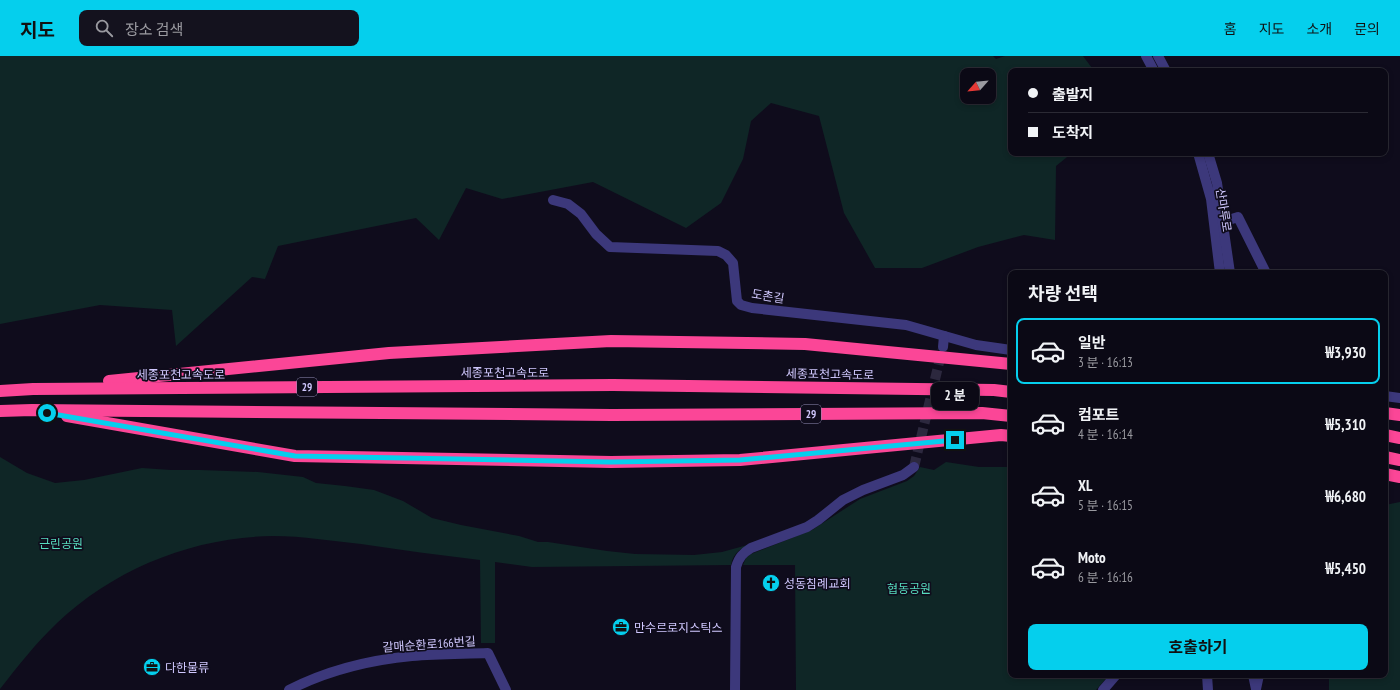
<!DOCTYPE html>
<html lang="ko">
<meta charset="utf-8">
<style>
body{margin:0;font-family:"PT Sans Narrow","Noto Sans KR",sans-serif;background:#14121e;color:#f1f3f6;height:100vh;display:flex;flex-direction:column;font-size:15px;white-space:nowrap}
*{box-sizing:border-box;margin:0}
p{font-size:13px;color:#9a9aa0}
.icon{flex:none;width:22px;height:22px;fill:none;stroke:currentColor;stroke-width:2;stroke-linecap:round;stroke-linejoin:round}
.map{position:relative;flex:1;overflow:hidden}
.panel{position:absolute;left:1008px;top:214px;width:380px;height:408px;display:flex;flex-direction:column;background:#0b0915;border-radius:8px;box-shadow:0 2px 6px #0003,0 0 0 1px #2b2a34}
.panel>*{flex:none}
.banner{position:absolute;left:1008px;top:12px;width:380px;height:88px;border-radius:8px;box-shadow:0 2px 6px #0003,0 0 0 1px #2b2a34;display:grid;align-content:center;height:88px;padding:0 20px;background:#0b0915}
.needle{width:26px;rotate:243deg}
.controls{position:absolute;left:960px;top:12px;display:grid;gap:8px}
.controls a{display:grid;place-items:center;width:36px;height:36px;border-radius:8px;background:#0b0915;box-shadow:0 2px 6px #0003,0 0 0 1px #2b2a34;font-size:20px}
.end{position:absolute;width:18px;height:18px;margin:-9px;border:5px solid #05cfed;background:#111;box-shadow:0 0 0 2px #111}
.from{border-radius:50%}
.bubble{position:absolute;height:28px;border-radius:8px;background:#0b0915;box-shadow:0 2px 6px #0003,0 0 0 1px #2b2a34;font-size:13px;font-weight:700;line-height:28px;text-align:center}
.banner b{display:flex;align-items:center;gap:14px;height:38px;font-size:15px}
.banner b+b{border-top:1px solid #2b2a34}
.banner i{width:10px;height:10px;background:#f1f3f6}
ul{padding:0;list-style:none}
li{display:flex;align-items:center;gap:12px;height:66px;margin:0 8px 6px;padding:0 12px;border:2px solid transparent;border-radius:8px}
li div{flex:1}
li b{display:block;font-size:15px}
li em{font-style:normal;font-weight:700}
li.current{border-color:#05cfed}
li>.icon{width:36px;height:36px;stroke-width:1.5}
h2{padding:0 20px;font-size:18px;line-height:48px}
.cta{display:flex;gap:8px;margin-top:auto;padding:8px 20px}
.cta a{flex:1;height:46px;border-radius:8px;background:#05cfed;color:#111;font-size:16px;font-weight:700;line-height:46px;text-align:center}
header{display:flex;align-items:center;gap:24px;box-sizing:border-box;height:56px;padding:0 20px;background:#05cfed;color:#111}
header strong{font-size:19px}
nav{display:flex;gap:22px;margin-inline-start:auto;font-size:14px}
.search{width:280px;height:36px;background:#14121e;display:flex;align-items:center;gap:10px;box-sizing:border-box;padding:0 14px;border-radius:8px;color:#9a9aa0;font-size:15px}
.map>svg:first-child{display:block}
</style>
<header>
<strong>지도</strong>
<div class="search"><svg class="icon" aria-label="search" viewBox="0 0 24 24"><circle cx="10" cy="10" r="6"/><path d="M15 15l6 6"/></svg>장소 검색</div>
<nav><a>홈</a><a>지도</a><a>소개</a><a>문의</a></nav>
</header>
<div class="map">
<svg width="1400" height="634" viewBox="0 0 1400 634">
<rect width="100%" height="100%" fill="#0f0c1c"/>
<!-- green -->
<g fill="#0f2626" fill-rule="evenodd">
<path d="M0 0H993L996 3 1005 0H1083L1092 12 1101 15H1011V97H1072L1056 110 1055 184 1024 179 978 191 922 212H875L844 157 819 60 771 47 751 65 743 103 721 147 686 172 593 126 502 143 466 132 439 184 416 162 278 190 265 223 252 221 176 290 172 254 100 249 0 268ZM967 19H989V41H967Z"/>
<path d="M0 401 27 417 55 427 84 424 142 412 171 414H200L258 416 303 421 316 427 345 430 374 434 403 445 432 462 461 469 519 480 538 486H548L607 495 635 498 694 499 722 496 751 488C741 492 733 497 731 509L532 511 495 506V587H481L480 504C440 499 400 494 361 488 332 485 303 480 273 480 194 481 115 512 57 567 36 587 18 610 0 633Z"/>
<path d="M946 406 979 411H1007L1011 409V619H1109L1096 634H796L795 509H743L746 502 751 498 812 474 860 443 907 425 914 420 920 411 934 414Z"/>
<path d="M1400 446V634H1329V619H1385V449Z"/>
</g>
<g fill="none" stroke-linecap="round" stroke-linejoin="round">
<!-- minor-tunnel -->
<path stroke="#2c283e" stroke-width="10" stroke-dasharray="10 5" stroke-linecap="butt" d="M914 411 942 294"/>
<!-- minor -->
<g stroke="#3c387b" stroke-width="10">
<path d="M553 144 568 148 581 158 596 178 610 191 718 195 726 199 733 207 737 245 741 249 752 252 906 269 976 289 1011 294"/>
<path d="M1216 168 1238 161 1266 217"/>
<path d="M943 291 944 280"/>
<path d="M1385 340 1400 342"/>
<path d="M1207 619 1208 634"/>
<path d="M289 634C326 615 370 604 412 600 437 598 462 598 488 597L506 634"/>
<path d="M735 634 736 511C739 501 743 497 751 492L807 471 818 464 843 444 863 434 903 419 914 411"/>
<path d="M1103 634 1116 619"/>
</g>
<!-- tertiary -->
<g stroke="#3c387b" stroke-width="10">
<path d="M1146 0 1154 15"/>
<path d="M1158 0 1166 15"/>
<path d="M1198 97 1211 143 1220 217"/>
<path d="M1208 97 1217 127 1230 217"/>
<path d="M1253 619 1256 633 1259 619"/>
</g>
<!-- motorway -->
<g stroke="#fb4697" stroke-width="12">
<path d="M109 325 389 297 611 285 805 288 1011 308"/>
<path d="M0 335 33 333 613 329 994 334 1011 336"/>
<path d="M0 355 32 354 612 359 982 357 1011 360"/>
<path d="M1385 357 1400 359"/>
<path d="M67 360 295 400 611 406 740 404 1001 379 1011 380"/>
<path d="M1385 379 1400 382"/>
<path d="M1385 401 1400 404"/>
<path d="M1385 418 1400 421"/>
</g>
</g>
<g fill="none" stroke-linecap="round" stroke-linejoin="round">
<!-- route -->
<path stroke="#05cfed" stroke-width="5" d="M47 357 295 400 610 406 740 404 955 384"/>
</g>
<!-- icons -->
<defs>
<symbol id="church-disc" viewBox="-11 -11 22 22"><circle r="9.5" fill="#05cfed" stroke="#0f0c1c"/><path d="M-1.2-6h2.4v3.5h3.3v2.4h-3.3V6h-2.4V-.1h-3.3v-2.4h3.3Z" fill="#111"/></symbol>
<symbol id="office-disc" viewBox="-11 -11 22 22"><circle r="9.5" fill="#05cfed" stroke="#0f0c1c"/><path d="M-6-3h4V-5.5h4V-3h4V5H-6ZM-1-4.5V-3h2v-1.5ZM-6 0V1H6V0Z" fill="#111"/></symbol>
</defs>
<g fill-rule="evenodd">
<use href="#church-disc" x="761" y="517" width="20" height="20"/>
<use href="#office-disc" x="611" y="561" width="20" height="20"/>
<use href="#office-disc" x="142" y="601" width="20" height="20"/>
</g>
<g text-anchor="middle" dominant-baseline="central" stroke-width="3.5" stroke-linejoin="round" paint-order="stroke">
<!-- shield labels -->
<g fill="#0f0c1c" stroke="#9690ba" stroke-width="1">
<rect x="297" y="322" width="20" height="18" rx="3"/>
<rect x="801" y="349" width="20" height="18" rx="3"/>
</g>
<g font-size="11" font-weight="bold" fill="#d0c8fe">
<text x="307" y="331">29</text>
<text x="811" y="358">29</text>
</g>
<!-- street labels -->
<g font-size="12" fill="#d0c8fe" stroke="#0f0c1c">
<text transform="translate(1224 154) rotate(81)">산마루로</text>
<text transform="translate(768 240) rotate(9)">도촌길</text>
<text x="505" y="316">세종포천고속도로</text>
<text x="181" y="318">세종포천고속도로</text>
<text transform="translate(830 318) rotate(1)">세종포천고속도로</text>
<text transform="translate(429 588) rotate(-4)">갈매순환로166번길</text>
</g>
<!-- park labels -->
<g font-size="12" fill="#57dbbe" stroke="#0f0c1c">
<text x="61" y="487">근린공원</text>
<text x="909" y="532">협동공원</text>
</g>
<!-- poi labels -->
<g font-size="12" fill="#d0c8fe" stroke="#0f0c1c" text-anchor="start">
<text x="784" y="527">성동침례교회</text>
<text x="634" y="571">만수르로지스틱스</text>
<text x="165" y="611">다한물류</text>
</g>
</g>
</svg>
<div class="controls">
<a><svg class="needle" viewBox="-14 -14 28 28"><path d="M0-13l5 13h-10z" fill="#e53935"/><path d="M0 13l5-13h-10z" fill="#9a9aa0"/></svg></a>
</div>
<i class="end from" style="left:47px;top:357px"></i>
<i class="end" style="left:955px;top:384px"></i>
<div class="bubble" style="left:931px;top:326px;width:48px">2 분</div>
<div class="banner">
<b><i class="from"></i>출발지</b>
<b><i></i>도착지</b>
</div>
<section class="panel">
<h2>차량 선택</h2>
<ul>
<li class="current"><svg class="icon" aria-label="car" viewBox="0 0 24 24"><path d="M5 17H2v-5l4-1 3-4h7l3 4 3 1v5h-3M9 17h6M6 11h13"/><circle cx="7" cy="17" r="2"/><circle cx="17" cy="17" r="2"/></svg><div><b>일반</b><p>3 분 · 16:13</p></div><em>₩3,930</em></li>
<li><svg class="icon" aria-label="car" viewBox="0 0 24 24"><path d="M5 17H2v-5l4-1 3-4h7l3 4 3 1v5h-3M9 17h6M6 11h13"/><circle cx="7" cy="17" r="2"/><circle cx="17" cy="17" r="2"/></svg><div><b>컴포트</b><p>4 분 · 16:14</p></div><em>₩5,310</em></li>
<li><svg class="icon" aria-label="car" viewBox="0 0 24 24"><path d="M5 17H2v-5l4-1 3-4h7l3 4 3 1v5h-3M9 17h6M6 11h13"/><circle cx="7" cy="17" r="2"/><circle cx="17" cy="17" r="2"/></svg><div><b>XL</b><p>5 분 · 16:15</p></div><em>₩6,680</em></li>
<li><svg class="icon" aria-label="car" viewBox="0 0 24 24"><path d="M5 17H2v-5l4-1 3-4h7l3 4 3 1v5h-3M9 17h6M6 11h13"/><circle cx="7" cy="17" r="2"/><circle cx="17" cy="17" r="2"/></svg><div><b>Moto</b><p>6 분 · 16:16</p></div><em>₩5,450</em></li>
</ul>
<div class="cta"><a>호출하기</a></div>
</section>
</div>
